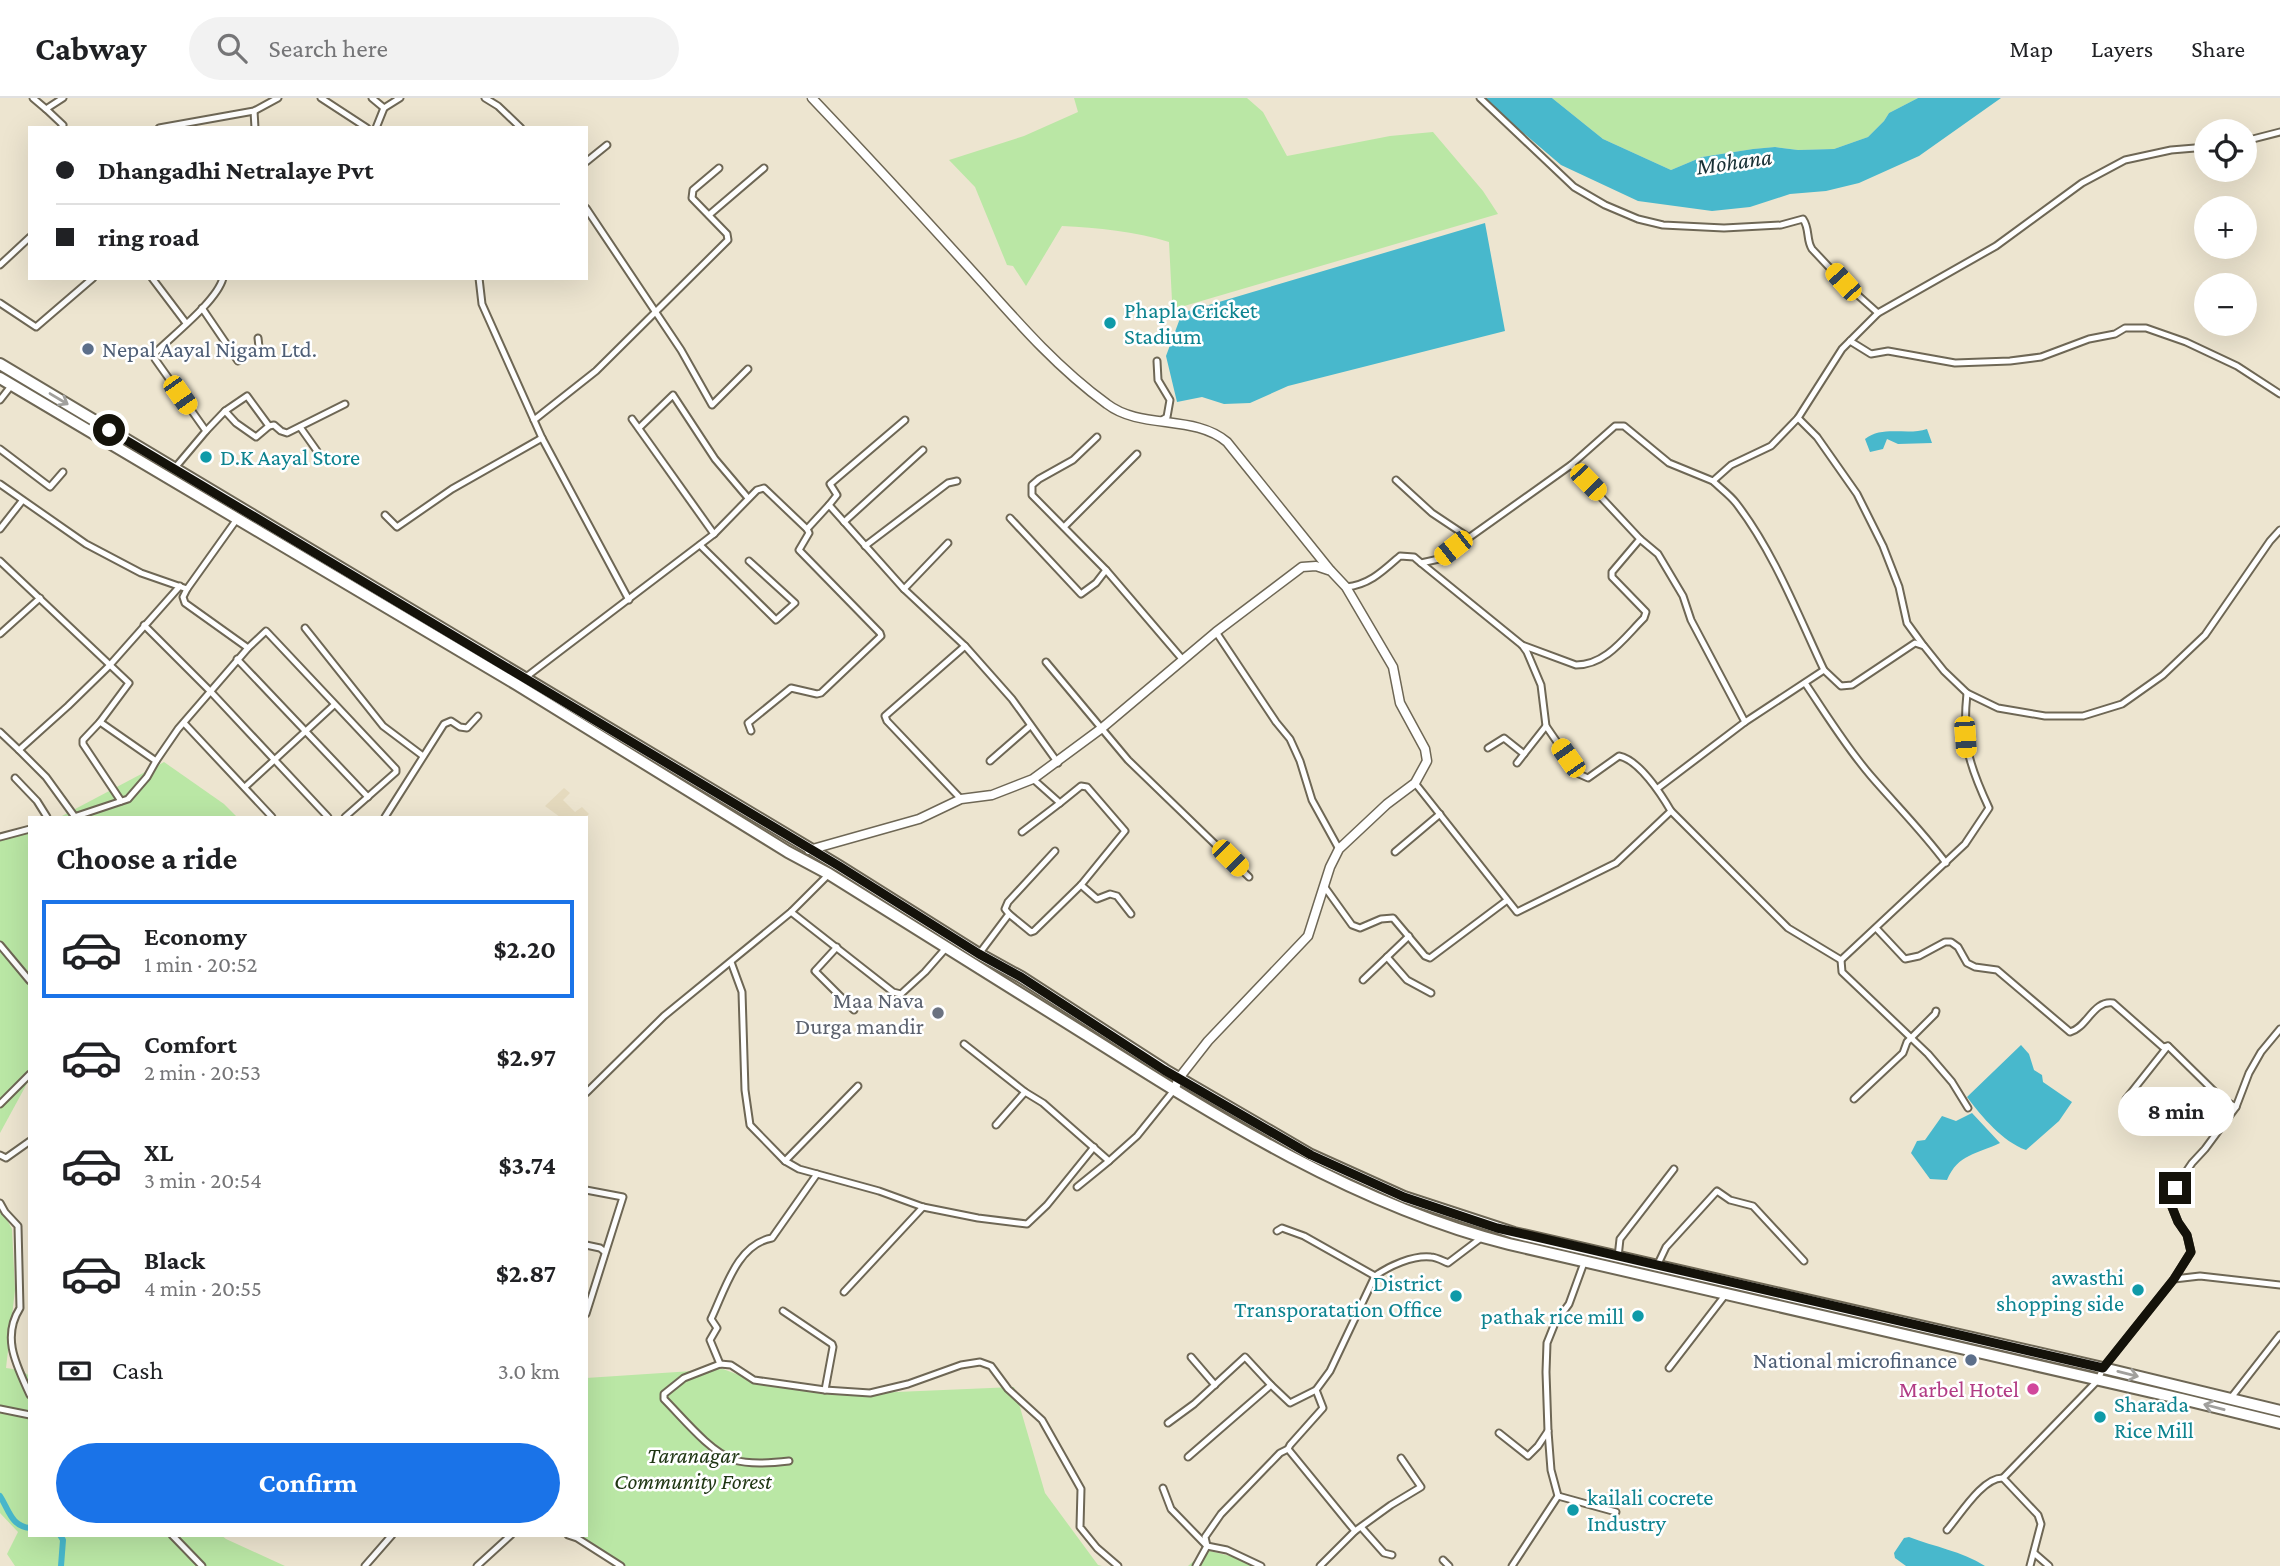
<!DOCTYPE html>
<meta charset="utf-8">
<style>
body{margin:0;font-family:"Crimson Pro",serif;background:#f2f2f2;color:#202124;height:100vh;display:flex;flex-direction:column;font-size:26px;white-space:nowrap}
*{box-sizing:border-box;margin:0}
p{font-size:23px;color:#757577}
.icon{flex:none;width:38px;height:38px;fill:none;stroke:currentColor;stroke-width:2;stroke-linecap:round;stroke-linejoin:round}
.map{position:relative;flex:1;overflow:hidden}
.sheet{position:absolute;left:28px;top:718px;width:560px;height:721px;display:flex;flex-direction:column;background:#fff;border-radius:0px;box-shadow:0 7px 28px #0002}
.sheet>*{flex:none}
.hud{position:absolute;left:28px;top:28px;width:560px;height:154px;border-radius:0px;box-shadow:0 7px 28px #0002;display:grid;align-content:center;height:154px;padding:0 28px;background:#fff}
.tools{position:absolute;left:2194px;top:21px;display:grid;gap:14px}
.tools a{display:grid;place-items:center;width:63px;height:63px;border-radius:50%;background:#fff;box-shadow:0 7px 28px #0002;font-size:35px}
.end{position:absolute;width:32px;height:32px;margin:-16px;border:9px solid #14120a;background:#fff;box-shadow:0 0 0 4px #fff}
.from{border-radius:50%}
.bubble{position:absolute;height:49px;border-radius:24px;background:#fff;box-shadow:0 7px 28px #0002;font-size:23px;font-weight:700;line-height:49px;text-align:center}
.car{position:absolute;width:21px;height:42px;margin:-21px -10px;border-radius:9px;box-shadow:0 0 5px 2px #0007;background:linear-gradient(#f5c518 24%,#345 0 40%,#f5c518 0 76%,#345 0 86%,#f5c518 0)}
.hud b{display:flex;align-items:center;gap:24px;height:66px;font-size:26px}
.hud b+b{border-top:2px solid #e0e0e0}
.hud i{width:18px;height:18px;background:#202124}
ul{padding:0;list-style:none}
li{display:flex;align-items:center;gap:21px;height:98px;margin:0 14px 10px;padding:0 14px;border:4px solid transparent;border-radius:0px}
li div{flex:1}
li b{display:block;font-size:26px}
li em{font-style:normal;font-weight:700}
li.current{border-color:#1a73e8}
li>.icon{width:63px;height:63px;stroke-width:1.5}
h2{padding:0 28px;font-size:32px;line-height:84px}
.pay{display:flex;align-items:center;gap:18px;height:77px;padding:0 28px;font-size:26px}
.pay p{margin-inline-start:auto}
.cta{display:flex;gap:14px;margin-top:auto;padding:14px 28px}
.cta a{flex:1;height:80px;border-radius:42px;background:#1a73e8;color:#fff;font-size:28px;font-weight:700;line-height:80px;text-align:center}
header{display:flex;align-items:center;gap:42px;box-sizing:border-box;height:98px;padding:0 35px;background:#fff;border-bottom:2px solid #e0e0e0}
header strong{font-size:33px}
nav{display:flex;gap:38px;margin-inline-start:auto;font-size:24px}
.search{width:490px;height:63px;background:#f2f2f2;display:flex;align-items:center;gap:18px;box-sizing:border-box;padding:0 24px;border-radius:38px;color:#757577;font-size:26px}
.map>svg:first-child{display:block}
</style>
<header>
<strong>Cabway</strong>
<div class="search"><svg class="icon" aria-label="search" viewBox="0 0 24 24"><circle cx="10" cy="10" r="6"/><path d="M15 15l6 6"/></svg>Search here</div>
<nav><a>Map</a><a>Layers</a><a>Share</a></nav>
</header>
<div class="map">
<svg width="2280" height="1468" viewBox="0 0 2280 1468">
<rect width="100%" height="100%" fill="#ede5d0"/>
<!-- built -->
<path fill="#e5dabe" d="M564 690 570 695 563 702 575 714 582 709 589 716 585 719H560L545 708Z"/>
<!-- green -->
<g fill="#bae7a5">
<path d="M1074 0H1247L1263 14 1287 58 1390 38 1433 34 1483 93 1498 116 1174 211 1172 203 1169 144C1135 133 1098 130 1062 128L1026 188 1013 168 1007 167 975 89 949 62 1024 38 1078 14Z"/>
<path d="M1552 0H1918L1889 15 1884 23 1868 39 1834 51 1798 52 1775 49 1753 51 1702 59 1671 72 1603 41Z"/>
<path d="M164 664 224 706 237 719H60Z"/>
<path d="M30 731V980L0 1035V742Z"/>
<path d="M0 1109 12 1131 15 1192 6 1270 20 1272 30 1278V1437H221L226 1441 285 1468H15L7 1456 18 1434 0 1415Z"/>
<path d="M723 1271 768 1288 873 1295 1014 1289 1045 1395 1098 1467 1102 1468H626L577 1437H586V1280Z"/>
<path d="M1206 1452 1250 1463 1253 1468H1188Z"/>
</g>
<!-- water -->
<g fill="#48b8cc">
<path d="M1482 0H1552L1603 41 1671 72 1702 59 1753 51 1775 49 1798 52 1834 51 1868 39 1884 23 1889 15 1918 0H2001L1919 58 1859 85 1826 93 1790 96 1750 109 1712 113 1638 103 1561 67Z"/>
<path d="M1485 125 1505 233 1288 288 1250 305 1224 306 1202 299 1177 304 1166 258 1182 215Z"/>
<path d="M1927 331 1932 345 1898 346 1887 341 1883 351 1870 354 1865 341C1883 327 1908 338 1927 331Z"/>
<path d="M2021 947 2029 956 2034 972 2042 977 2043 984 2072 1004 2059 1023 2026 1052C2002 1043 1983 1020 1967 999Z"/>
<path d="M1972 1015 2000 1045C1977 1056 1958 1056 1947 1082L1930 1081 1911 1055 1917 1043 1925 1042 1942 1018 1956 1023Z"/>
<path d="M1909 1439C1935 1449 1961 1453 1985 1468H1906L1895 1460 1894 1455 1904 1440Z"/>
</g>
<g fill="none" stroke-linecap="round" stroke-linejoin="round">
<!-- canal -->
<g stroke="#48b8cc" stroke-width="6">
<path d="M0 1398C9 1412 11 1428 30 1430"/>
<path d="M60 1437 63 1442 61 1468"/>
</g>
<defs>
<g id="street">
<path d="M33 0 46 11"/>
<path d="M321 0 367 30"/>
<path d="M372 0 384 10 400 0"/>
<path d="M485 0 498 8 521 30"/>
<path d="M1480 0 1574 89 1605 107 1638 121 1663 127 1724 130 1781 127 1803 121C1810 131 1806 142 1812 151L1843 184 1878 215"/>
<path d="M254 13 255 30"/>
<path d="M61 30 63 27 46 11 63 0"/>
<path d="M159 30 254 13 278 0"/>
<path d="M376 30 384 10"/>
<path d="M2245 43 2280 34"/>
<path d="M586 64 607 47"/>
<path d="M586 110 681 252 712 307 748 271"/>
<path d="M709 117 764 70"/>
<path d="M0 167 30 139"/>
<path d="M152 180 186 225"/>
<path d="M479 180 482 206 542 340 629 502"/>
<path d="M0 205 36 229 93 180"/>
<path d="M202 210 238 263 259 249 258 240"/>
<path d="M1850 243 1871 256 1888 253 1955 265 2010 263 2041 259 2089 241 2115 236 2125 230H2146L2186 244 2237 268 2280 296"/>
<path d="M1157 263 1158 282 1170 302 1167 319 1162 322"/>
<path d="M0 302 11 288"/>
<path d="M225 313 247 298 269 328"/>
<path d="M1798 320 1817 339 1857 396 1883 448 1899 489 1907 525 1923 547"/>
<path d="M632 321 714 436"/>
<path d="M534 322 596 273 728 142 727 136 692 100 693 92 719 70"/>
<path d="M300 329 317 353"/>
<path d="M639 330 673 297 715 361 748 400"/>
<path d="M206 333 225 313 236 325 256 339 269 328 274 327 281 333 287 335 345 306"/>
<path d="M1097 339 1073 362 1039 381 1032 387V397L1106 472"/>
<path d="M0 351 50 389 63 374"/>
<path d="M1571 367 1640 441 1658 456 1683 498 1691 522 1745 624"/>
<path d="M174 371 206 333 155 261 156 254C173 237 217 203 223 180"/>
<path d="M1396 382 1432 415 1468 439"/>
<path d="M0 386 86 446 141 475 187 491 237 421"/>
<path d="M829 407 837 397 830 386 905 322"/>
<path d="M385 417 397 429 452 391 542 340"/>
<path d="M1010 420 1081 496 1096 485 1106 472 1183 562"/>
<path d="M844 424 923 352"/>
<path d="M1064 429 1137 356"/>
<path d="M0 431 22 403"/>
<path d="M700 447 776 522 795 505 749 463"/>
<path d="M865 448 948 385 957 383"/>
<path d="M0 463 129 585 100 624 156 663"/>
<path d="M1346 489C1369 487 1383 473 1400 458L1414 459 1421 465 1439 461 1571 367 1615 328H1624L1669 365 1713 383 1731 367 1771 348 1798 320 1842 251 1878 215 1996 148 2082 85 2125 62 2171 52 2207 49"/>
<path d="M904 491 948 445"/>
<path d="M144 527 211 594 328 719"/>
<path d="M305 530 383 628 423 658"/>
<path d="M1216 534 1276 624 1290 641 1300 663 1312 702 1339 751"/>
<path d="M0 536 40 500"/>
<path d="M1522 547 1576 567C1606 567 1624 540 1644 520L1646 514 1612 479V474L1640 441"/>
<path d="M965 548 1012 601 1058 665"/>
<path d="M248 550 266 533 396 671V674L345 719"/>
<path d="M237 561 368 699"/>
<path d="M1046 564 1128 662 1249 779"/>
<path d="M526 579 714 436 757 392 764 390 807 431 829 407 904 491 965 548 885 618 887 623 961 701"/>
<path d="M1805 585C1826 616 1846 649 1871 678 1896 707 1923 734 1946 765"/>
<path d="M1967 595 1998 610 2045 618H2083L2122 606 2163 577 2205 537 2270 443 2280 432"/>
<path d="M100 624 83 642V646L121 703"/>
<path d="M184 625 272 719"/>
<path d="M751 633 748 625 791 590 817 596 821 595 881 538 880 535 799 452 809 435 807 431"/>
<path d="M0 634 19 652 68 608 109 568 180 488"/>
<path d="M1488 650 1504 640 1524 656"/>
<path d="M19 652 46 679 75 719"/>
<path d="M990 663 1030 628"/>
<path d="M1517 665 1546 628"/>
<path d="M15 680 37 703 47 719"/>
<path d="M1415 685 1517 814 1616 765 1671 713C1661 696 1639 662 1619 658L1588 680 1579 676 1546 628 1541 587 1527 554 1522 547 1421 465"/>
<path d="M245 689 334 607"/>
<path d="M1658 690 1745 624 1824 572C1798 517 1774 454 1736 405 1730 397 1720 390 1713 383"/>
<path d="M1671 713 1788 830 1841 862 1965 746 1989 710C1968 665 1962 644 1967 595L1944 573 1924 548 1915 545 1852 587 1841 588 1824 572"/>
<path d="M74 719 128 701 147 679 156 663 178 631 248 550 185 505 183 499 187 491"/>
<path d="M385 719 444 626 451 623 460 629 467 630 478 618"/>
<path d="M1022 734 1060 705"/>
<path d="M0 739 30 731"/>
<path d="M1395 754 1440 716"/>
<path d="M1081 787 1097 801 1110 796 1117 798 1131 816"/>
<path d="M1324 788 1352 827 1360 830 1381 821 1393 820 1425 858 1430 860 1506 803"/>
<path d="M791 814 893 894 901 896 925 874 946 850"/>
<path d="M1009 816 1031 834 1034 833 1081 787 1125 733 1087 689 1081 688 1060 705 1033 681"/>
<path d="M1876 830 1905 861 1919 858 1945 844H1951L1958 849 1967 865 1975 869 1997 872 2070 934C2087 930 2093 902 2113 905L2163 949 2168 948 2223 1002 2236 1009"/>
<path d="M0 847 30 883"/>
<path d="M837 849 815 873 854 912"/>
<path d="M979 856 1009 816 1005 811 1008 804 1055 753"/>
<path d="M1387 859 1407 882 1431 895"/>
<path d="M1841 862 1842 874 1928 956 1952 984 1968 1010"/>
<path d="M731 864 742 894 745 992 750 1027 785 1063 799 1071 879 1093 923 1109 978 1120 1027 1126 1047 1107 1094 1049"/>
<path d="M1363 882 1409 838"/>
<path d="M964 946 1025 994"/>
<path d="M586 995 664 918 791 814 828 777"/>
<path d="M1854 1001 1903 955 1907 944 1935 916 1936 913"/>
<path d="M2126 1001 2168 948"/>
<path d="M0 1006 30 976"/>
<path d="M996 1027 1025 994 1043 1005 1109 1063 1137 1038 1174 992"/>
<path d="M0 1057 6 1060 30 1043"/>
<path d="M785 1063 858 988"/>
<path d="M1077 1089 1109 1063"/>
<path d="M586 1092 623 1099 586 1216"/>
<path d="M0 1105 5 1114 18 1128 20 1210C1 1240 17 1268 30 1297"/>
<path d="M1277 1133 1282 1130 1304 1138 1375 1178"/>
<path d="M586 1147 600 1150 605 1154"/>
<path d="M1618 1159 1620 1141 1674 1071"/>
<path d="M1657 1168 1666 1149 1717 1093 1730 1102 1753 1108 1804 1163"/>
<path d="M2174 1181 2200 1178 2280 1187"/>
<path d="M844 1194 923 1109"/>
<path d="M783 1213 832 1246 833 1249 825 1292"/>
<path d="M1191 1259 1215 1287"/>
<path d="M720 1266 710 1242 717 1230 711 1221C725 1192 737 1146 772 1140L817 1076"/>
<path d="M1669 1270 1726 1196"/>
<path d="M2230 1301 2280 1237"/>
<path d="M0 1311 30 1317"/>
<path d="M1168 1325 1194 1306 1245 1259 1271 1287"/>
<path d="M1499 1335 1528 1358 1538 1348 1548 1333"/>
<path d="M1288 1351 1355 1433"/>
<path d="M1188 1359 1271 1287 1290 1305 1316 1292"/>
<path d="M789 1363C772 1365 751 1367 734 1362 709 1353 683 1320 664 1301V1296L684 1280 720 1266 731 1267 754 1282 825 1292 870 1295 908 1286 961 1267 980 1264 991 1268 1008 1291 1042 1322 1081 1391 1080 1429 1097 1450 1118 1468"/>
<path d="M1163 1390 1171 1411 1207 1448 1227 1452 1261 1468"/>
<path d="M1558 1398 1616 1414"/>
<path d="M1361 1429 1384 1455 1392 1457"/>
<path d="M1947 1432C1960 1417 1983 1379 2003 1380"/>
<path d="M172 1437 202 1468"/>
<path d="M568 1437 577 1440 621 1468"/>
<path d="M2034 1455 2049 1468"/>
<path d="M1443 1462 1449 1468"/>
<path d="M365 1468 392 1437"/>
<path d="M477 1468 511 1437"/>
<path d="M1196 1468 1207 1448 1205 1439 1221 1416 1280 1355 1288 1351 1290 1347 1323 1310 1316 1292 1330 1273 1375 1178C1389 1168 1413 1157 1431 1159 1436 1159 1443 1163 1448 1165L1481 1140"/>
<path d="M1320 1468 1355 1433 1391 1407 1421 1389 1401 1360"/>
<path d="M1512 1468 1558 1398 1551 1372 1548 1333 1546 1274 1547 1245 1555 1225 1569 1206 1585 1162"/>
<path d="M2030 1468 2041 1426 2038 1417 2003 1380 2098 1282 2103 1270 2174 1181 2191 1154 2187 1137 2178 1124 2172 1109 2175 1090 2192 1065 2205 1051 2236 1009 2249 975 2261 954 2280 931"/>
</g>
<g id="secondary">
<path d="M812 0C869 60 926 122 982 184 1021 228 1059 271 1107 306 1141 332 1194 316 1227 344L1330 472"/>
<path d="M809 752 919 721 961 701 992 697 1033 681 1102 630 1216 534 1302 469 1316 468 1331 473 1346 489 1393 569 1400 605 1425 651 1427 663 1415 685 1387 706 1339 751 1330 769 1308 838 1208 943 1179 980 1174 992"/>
</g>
<g id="highway">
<path d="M0 266 839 768 979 856 1021 879 1165 972 1311 1057 1404 1099 1514 1135 2103 1270 2280 1313"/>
<path d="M0 280 516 586 788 754 829 776C914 830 1000 882 1085 936 1218 1020 1355 1107 1509 1146L2182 1301 2280 1325"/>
</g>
</defs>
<!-- street casing -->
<use href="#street" stroke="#6e6755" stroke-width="9"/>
<!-- secondary casing -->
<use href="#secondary" stroke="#6e6755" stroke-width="11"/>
<!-- highway casing -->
<use href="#highway" stroke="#6e6755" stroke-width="14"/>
<!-- street -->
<use href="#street" stroke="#fff" stroke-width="5"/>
<!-- secondary -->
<use href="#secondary" stroke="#fff" stroke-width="8"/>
<!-- highway -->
<use href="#highway" stroke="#fff" stroke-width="10"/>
</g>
<!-- one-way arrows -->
<defs><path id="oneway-shaft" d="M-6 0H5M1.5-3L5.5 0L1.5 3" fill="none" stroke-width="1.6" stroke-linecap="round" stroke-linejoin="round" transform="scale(1.75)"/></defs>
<g stroke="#a1a09d">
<use href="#oneway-shaft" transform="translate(59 301) rotate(31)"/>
<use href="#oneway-shaft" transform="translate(2128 1276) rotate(14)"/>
<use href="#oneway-shaft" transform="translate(2214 1309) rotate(-165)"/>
</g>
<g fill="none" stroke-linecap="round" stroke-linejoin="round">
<!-- route -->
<path stroke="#14120a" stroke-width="9" d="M109 332 839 768 979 856 1021 879 1164 972 1311 1057 1404 1099 1497 1130 2103 1270 2174 1181 2191 1154 2187 1137 2178 1124 2172 1109 2175 1090"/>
</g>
<!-- markers -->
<g fill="#0f9aa8" stroke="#fff" stroke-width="2.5">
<circle cx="1110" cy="225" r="7"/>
<circle cx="206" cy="359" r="7"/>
<circle cx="2138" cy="1192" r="7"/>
<circle cx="1456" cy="1198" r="7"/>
<circle cx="1638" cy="1218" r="7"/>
<circle cx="2100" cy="1319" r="7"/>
<circle cx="1573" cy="1412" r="7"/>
</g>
<g fill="#5c6f8a" stroke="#fff" stroke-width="2.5">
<circle cx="88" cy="251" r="7"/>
<circle cx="1971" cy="1262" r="7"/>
</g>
<circle fill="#6b7280" stroke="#fff" stroke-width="2.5" cx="938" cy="915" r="7"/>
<circle fill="#d1479c" stroke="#fff" stroke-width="2.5" cx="2033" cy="1291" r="7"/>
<g text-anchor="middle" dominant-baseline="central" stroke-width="5" stroke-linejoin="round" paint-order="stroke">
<!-- culture labels -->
<g font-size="23" fill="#0d838f" stroke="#fff" text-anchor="start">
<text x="1124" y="212">Phapla Cricket<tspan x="1124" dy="26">Stadium</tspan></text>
<text x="220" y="359">D.K Aayal Store</text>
<text x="2124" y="1179" text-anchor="end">awasthi<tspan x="2124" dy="26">shopping side</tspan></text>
<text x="1442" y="1185" text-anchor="end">District<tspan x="1442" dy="26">Transporatation Office</tspan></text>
<text x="1624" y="1218" text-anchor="end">pathak rice mill</text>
<text x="2114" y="1306">Sharada<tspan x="2114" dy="26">Rice Mill</tspan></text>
<text x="1587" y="1399">kailali cocrete<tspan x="1587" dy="26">Industry</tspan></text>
</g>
<!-- service labels -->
<g font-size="23" fill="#4e5e75" stroke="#fff" text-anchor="start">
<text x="102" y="251">Nepal Aayal Nigam Ltd.</text>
<text x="1957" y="1262" text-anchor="end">National microfinance</text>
</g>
<!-- worship labels -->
<g font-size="23" fill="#5b616d" stroke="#fff" text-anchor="end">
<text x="924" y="902">Maa Nava<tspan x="924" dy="26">Durga mandir</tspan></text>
</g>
<!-- hotel labels -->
<g font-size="23" fill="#b23c85" stroke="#fff" text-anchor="end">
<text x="2019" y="1291">Marbel Hotel</text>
</g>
<!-- park labels -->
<g font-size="23" font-style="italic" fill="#1e3512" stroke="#fff">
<text x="693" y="1357">Taranagar<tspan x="693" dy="26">Community Forest</tspan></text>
</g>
<!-- water labels -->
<g font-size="24" font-style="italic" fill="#183035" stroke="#fff">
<text transform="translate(1734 63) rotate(-8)">Mohana</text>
</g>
</g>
</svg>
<div class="tools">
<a><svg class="icon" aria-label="locate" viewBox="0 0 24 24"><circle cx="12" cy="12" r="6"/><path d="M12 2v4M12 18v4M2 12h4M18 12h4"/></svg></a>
<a>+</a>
<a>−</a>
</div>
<i class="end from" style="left:109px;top:332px"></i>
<i class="end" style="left:2175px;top:1090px"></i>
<div class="bubble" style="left:2118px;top:989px;width:116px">8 min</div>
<i class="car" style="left:1843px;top:184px;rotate:318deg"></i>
<i class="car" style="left:180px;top:297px;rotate:145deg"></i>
<i class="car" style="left:1588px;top:384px;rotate:136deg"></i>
<i class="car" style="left:1453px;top:450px;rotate:232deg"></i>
<i class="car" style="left:1965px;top:639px;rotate:176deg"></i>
<i class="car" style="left:1568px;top:660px;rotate:325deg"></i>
<i class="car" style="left:1230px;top:760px;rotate:135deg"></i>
<div class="hud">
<b><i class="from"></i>Dhangadhi Netralaye Pvt</b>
<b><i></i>ring road</b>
</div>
<section class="sheet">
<h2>Choose a ride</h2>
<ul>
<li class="current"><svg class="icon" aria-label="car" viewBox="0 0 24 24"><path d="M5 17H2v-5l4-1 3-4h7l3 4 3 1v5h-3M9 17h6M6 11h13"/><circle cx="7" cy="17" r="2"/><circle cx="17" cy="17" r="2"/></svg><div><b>Economy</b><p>1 min · 20:52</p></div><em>$2.20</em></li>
<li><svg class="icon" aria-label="car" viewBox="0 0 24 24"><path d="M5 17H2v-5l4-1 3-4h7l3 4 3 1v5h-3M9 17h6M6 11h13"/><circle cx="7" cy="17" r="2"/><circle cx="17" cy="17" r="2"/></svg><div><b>Comfort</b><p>2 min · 20:53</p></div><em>$2.97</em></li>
<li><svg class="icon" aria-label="car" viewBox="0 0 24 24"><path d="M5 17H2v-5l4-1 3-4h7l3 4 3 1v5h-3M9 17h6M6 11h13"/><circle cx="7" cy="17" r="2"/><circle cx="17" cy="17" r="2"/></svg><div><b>XL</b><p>3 min · 20:54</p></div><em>$3.74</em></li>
<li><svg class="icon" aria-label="car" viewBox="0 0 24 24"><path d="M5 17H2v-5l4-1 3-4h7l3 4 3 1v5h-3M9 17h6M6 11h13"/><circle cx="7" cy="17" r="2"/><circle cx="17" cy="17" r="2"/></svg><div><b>Black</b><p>4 min · 20:55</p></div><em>$2.87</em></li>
</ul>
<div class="pay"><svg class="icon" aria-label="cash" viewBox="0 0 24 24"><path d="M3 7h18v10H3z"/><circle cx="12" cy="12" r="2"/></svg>Cash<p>3.0 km</p></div>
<div class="cta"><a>Confirm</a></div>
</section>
</div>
